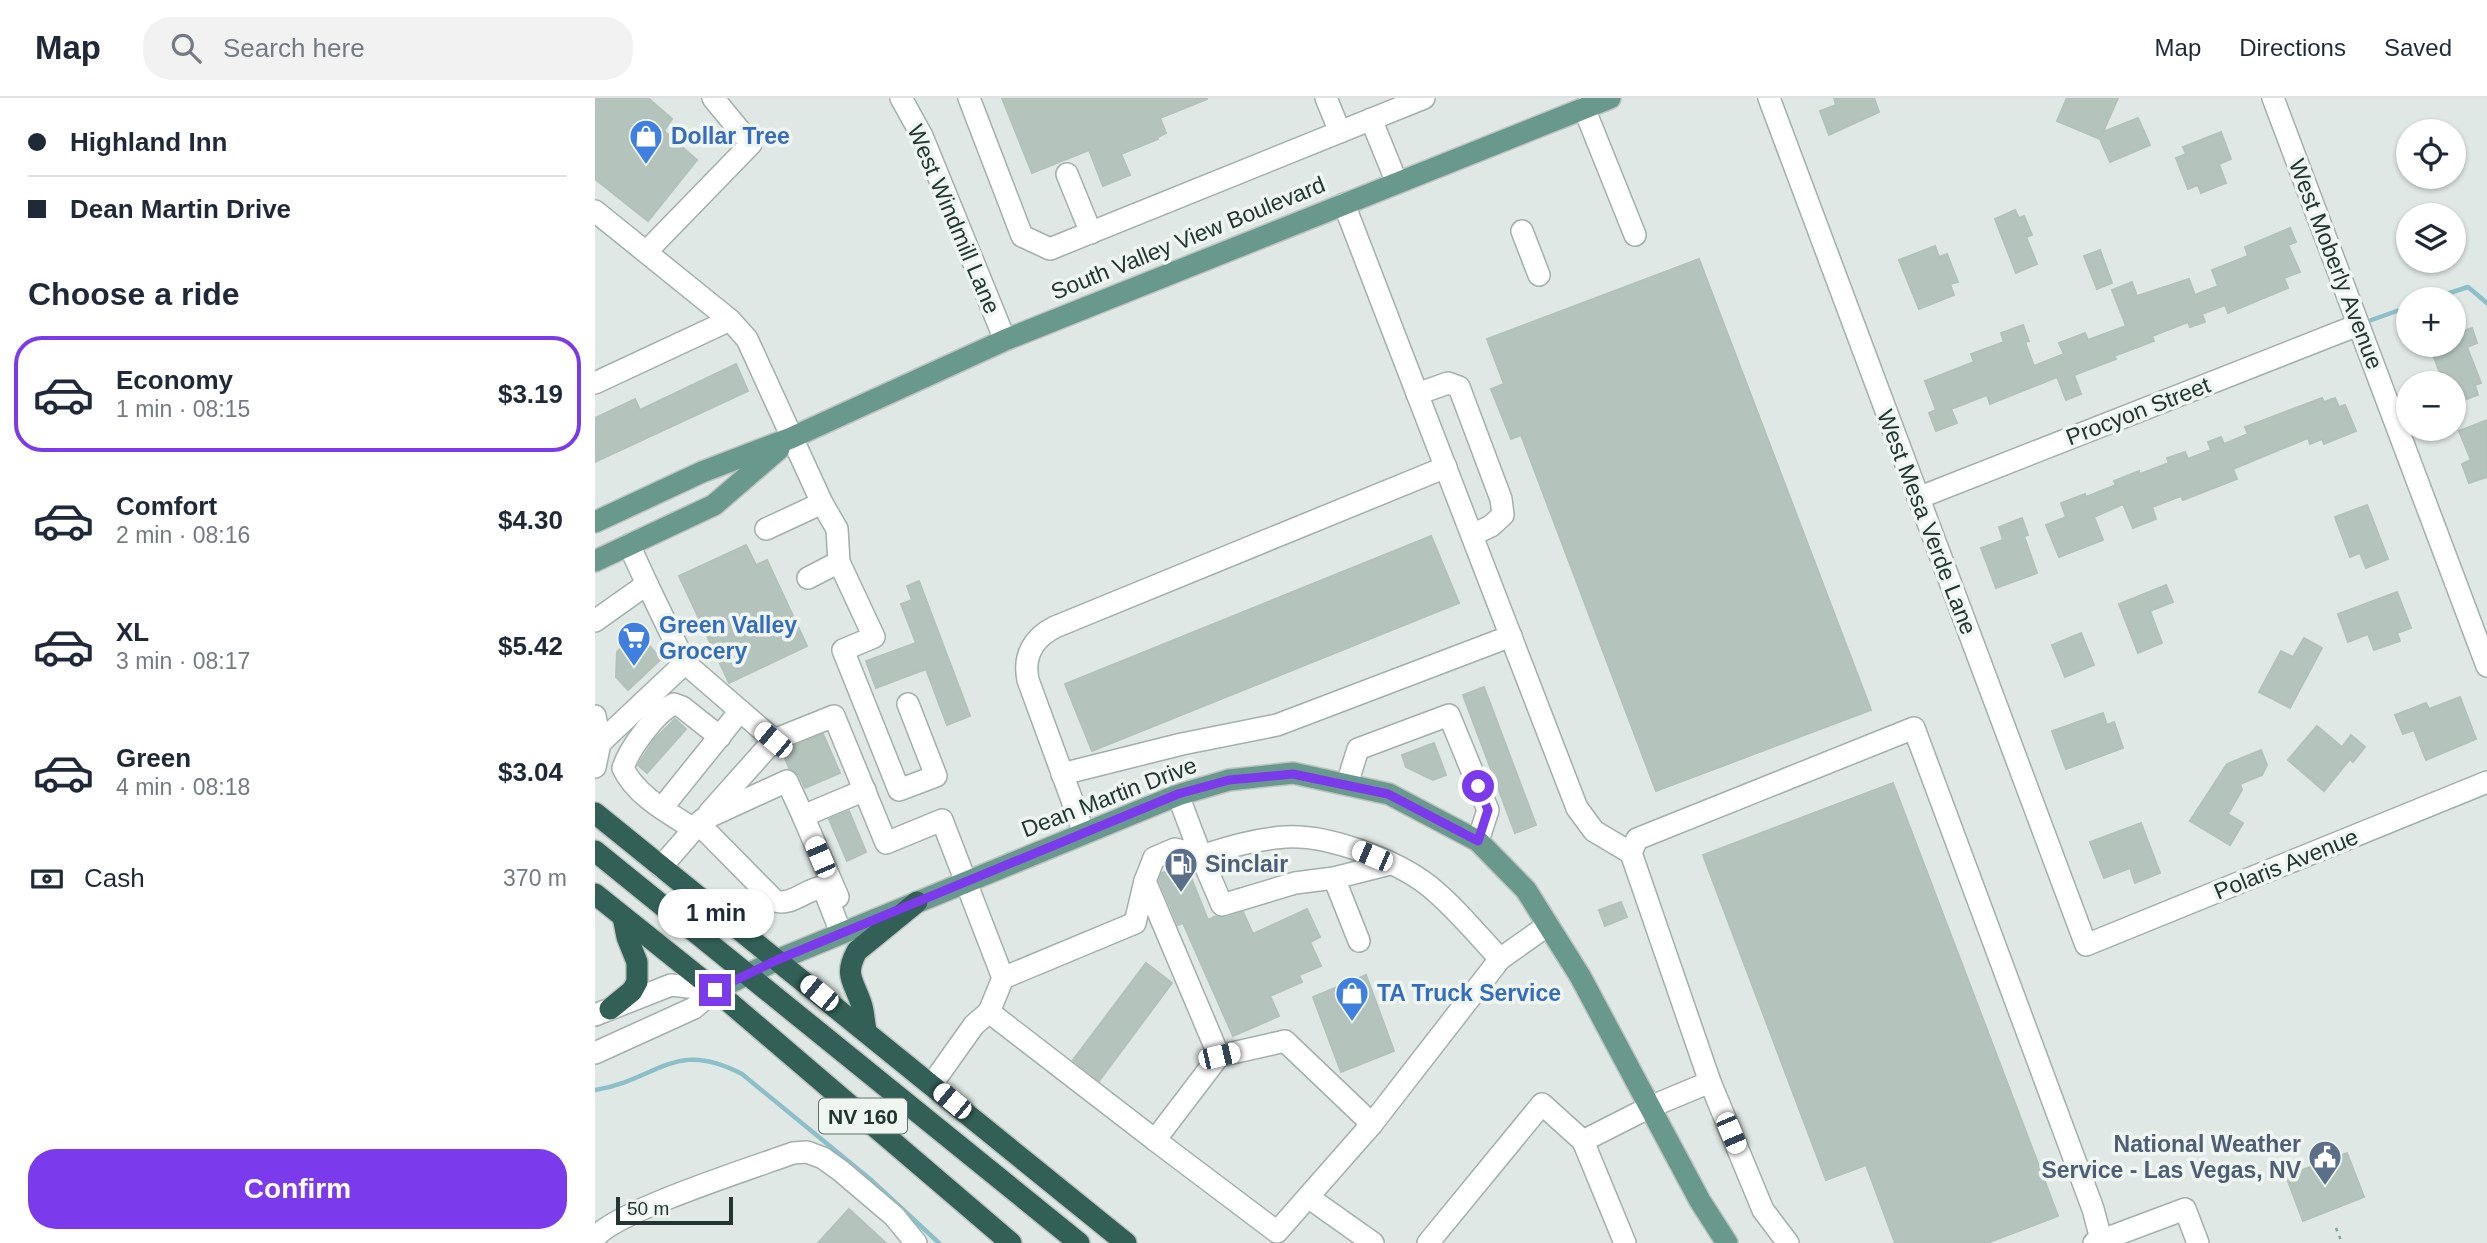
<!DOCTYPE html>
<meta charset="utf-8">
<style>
body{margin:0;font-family:Helvetica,sans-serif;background:#f2f2f3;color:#1f2937;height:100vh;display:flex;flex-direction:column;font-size:26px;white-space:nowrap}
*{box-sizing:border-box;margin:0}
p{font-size:23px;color:#747a83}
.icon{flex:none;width:38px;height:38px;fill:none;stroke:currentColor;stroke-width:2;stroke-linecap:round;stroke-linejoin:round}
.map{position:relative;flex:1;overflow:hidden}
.details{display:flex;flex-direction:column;background:#fff;width:595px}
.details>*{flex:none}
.hud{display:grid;align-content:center;height:154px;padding:0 28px;background:#fff}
.buttons{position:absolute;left:1801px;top:21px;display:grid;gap:14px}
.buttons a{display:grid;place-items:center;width:70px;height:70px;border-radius:50%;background:#fff;box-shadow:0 2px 5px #0004;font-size:35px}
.scale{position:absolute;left:21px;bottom:18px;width:117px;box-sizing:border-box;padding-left:7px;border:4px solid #223631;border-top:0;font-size:19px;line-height:24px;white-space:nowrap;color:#223631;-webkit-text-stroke:5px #eff6f2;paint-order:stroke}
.end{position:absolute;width:32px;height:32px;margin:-16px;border:9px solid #7c3aed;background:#fff;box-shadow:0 0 0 4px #fff}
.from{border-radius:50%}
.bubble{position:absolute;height:49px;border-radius:24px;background:#fff;box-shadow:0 2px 5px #0004;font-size:23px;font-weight:700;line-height:49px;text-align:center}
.car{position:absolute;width:21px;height:42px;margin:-21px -10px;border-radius:9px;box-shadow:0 0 5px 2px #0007;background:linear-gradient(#fff 24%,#345 0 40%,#fff 0 76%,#345 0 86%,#fff 0)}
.hud b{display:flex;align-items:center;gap:24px;height:66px;font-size:26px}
.hud b+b{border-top:2px solid #e0e1e3}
.hud i{width:18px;height:18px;background:#1f2937}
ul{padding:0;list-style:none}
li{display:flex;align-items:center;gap:21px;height:116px;margin:0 14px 10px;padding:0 14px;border:4px solid transparent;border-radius:28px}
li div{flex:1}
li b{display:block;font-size:26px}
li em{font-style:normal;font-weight:700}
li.current{border-color:#7c3aed}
li>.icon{width:63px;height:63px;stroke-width:1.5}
h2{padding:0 28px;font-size:32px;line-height:84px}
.pay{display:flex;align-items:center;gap:18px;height:77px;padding:0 28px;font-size:26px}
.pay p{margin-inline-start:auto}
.primary-button{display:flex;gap:14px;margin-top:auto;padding:14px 28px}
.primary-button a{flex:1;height:80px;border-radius:28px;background:#7c3aed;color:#fff;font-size:28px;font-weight:700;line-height:80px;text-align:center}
header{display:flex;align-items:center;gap:42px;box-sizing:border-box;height:98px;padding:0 35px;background:#fff;border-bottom:2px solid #e0e1e3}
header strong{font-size:33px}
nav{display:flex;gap:38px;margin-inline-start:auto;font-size:24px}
.search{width:490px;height:63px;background:#f2f2f3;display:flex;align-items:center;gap:18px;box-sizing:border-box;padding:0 24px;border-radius:28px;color:#747a83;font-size:26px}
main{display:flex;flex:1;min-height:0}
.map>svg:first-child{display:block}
</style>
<header>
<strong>Map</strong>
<div class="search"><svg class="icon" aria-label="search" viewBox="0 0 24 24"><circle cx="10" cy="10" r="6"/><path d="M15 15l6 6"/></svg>Search here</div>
<nav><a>Map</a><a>Directions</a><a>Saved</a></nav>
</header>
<main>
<section class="details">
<div class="hud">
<b><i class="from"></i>Highland Inn</b>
<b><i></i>Dean Martin Drive</b>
</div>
<h2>Choose a ride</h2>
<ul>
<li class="current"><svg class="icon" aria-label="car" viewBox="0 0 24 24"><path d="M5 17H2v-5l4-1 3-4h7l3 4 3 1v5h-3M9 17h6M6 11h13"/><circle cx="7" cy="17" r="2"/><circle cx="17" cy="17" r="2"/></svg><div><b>Economy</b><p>1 min · 08:15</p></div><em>$3.19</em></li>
<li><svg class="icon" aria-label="car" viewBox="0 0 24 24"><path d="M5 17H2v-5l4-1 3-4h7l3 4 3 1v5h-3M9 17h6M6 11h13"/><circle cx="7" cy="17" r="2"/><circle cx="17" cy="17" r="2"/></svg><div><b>Comfort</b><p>2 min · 08:16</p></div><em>$4.30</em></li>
<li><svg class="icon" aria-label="car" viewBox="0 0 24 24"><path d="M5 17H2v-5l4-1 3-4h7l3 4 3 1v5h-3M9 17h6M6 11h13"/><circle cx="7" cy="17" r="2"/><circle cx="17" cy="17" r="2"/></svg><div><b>XL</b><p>3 min · 08:17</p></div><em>$5.42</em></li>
<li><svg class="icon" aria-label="car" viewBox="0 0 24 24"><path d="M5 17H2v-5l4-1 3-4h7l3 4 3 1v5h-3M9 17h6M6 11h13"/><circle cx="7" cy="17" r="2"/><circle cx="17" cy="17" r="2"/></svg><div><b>Green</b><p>4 min · 08:18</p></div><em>$3.04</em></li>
</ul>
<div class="pay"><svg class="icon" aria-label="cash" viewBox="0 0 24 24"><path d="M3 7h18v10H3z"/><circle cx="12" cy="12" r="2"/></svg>Cash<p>370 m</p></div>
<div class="primary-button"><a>Confirm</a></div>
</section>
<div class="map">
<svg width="1892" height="1145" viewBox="0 0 1892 1145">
<rect width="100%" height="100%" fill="#dfe8e4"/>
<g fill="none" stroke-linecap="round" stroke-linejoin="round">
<!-- stream -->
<g stroke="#8dbfc8" stroke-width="4.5">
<path d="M1836 201 1873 189 1892 205"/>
<path d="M1768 225 1813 209"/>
<path d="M0 992C63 982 79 940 147 976L275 1081 344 1145"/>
</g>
</g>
<!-- building -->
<g fill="#b5c3bd" stroke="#b3c1bb" stroke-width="2">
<path d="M0 0H53L77 21 69 33 102 62 53 123 0 81Z"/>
<path d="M407 0H612V1L565 20 571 35 563 39V41L526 56 535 77 508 88 494 52 437 75Z"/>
<path d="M1239 0H1279L1284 14 1234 37 1225 13 1241 7Z"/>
<path d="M1472 0H1523L1508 34 1543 20 1555 47 1515 64 1505 41 1462 23Z"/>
<path d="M1626 34 1636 61 1624 66 1631 85 1606 95 1603 87 1593 91 1581 60 1591 56 1588 49Z"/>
<path d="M1420 112 1424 120 1429 118 1437 137 1431 139 1442 166 1421 175 1400 121Z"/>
<path d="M1695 130 1701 144 1693 147 1705 174 1689 180 1693 190 1633 215 1630 207 1607 216 1610 224 1595 229 1593 224 1557 238 1559 243 1519 258 1521 261 1479 277 1486 296 1471 302 1462 279 1395 306 1392 297 1356 311 1362 325 1341 333 1334 315 1341 312 1330 283 1379 264 1376 256 1409 244 1406 235 1428 227 1434 243 1430 244 1439 268 1469 256 1464 245 1490 235 1493 242 1531 228 1517 192 1537 184 1542 198 1594 181 1600 197 1623 188 1617 172 1653 158 1650 149Z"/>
<path d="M1340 148 1344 159 1352 156 1363 184 1355 186 1359 197 1324 211 1304 162Z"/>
<path d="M1505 152 1517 185 1502 191 1489 158Z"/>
<path d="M1104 161 1276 612 1061 693 926 337 916 341 896 291 909 286 892 241Z"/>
<path d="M1859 217 1866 234 1877 230 1882 245 1872 249 1886 285 1880 287 1883 297 1858 306V285H1849L1834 247H1858Z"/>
<path d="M141 266 153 293 0 364V320L40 301 45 312Z"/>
<path d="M1727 300 1729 304 1740 300 1744 309 1750 307 1761 333 1729 346 1727 341 1715 346 1713 340 1638 371 1642 381 1588 402 1586 398 1557 409 1561 421 1538 430 1528 406 1499 419 1508 442 1464 459 1451 427 1471 419 1466 405 1490 396 1491 399 1521 387 1519 383 1544 373 1545 376 1574 365 1572 360 1590 354 1593 361 1616 352 1613 344 1626 339 1629 346 1653 336 1650 329Z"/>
<path d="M1892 322V379L1874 385 1867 366 1876 362 1864 333Z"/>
<path d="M1772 407 1793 461 1771 470 1765 455 1755 459 1740 419Z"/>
<path d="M1427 420 1433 437 1429 438 1442 475 1401 490 1386 450 1408 442 1404 429Z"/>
<path d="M836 438 864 505 497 653 470 586Z"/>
<path d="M151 447 161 467 172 462 212 548 134 585 84 478Z"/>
<path d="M324 483 375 618 352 627 331 571 281 590 271 563 321 545 306 506 317 502 312 488Z"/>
<path d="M1571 487 1578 504 1555 513 1567 545 1543 555 1524 506Z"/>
<path d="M1802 494 1816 530 1802 535 1805 543 1779 552 1773 536 1753 544 1743 516Z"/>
<path d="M43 535 66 561 33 592 21 579 22 554Z"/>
<path d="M1486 535 1499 567 1470 579 1457 547Z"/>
<path d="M1709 540 1727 550 1695 610 1664 594 1686 553 1698 559Z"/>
<path d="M889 589 941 727 920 735 868 597Z"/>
<path d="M1865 599 1881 641 1831 662 1819 632 1808 636 1800 617 1831 605 1834 611Z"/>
<path d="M1508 615 1512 627 1519 624 1528 650 1471 671 1457 633Z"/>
<path d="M80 621 91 631 52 675 43 667 59 642Z"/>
<path d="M1722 628 1747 649 1756 637 1770 649 1758 664 1755 661 1729 693 1693 662Z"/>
<path d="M228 636 245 675 210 690 204 677 194 670 187 653Z"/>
<path d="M839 645 851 677 838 682 811 669 807 657Z"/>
<path d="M1666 652 1672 667 1667 677 1645 686 1647 692 1633 716 1648 725 1635 747 1595 723 1632 666Z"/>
<path d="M1298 685 1463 1118 1392 1145H1300L1271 1067 1231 1082 1108 757Z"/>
<path d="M254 713 271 754 252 763 234 721Z"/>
<path d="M1546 725 1565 775 1540 785 1535 770 1509 780 1495 744Z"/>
<path d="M588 767H591L613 822 621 818 630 820 648 814 658 836 712 811 725 839 715 844 726 868 704 877 707 884 675 898 684 918 638 938 588 825 583 827 564 782 567 775Z"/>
<path d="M1026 804 1032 819 1010 828 1004 812Z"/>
<path d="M551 865 577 885 504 983 478 962Z"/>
<path d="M771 877 799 953 746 974 718 899Z"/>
<path d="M1752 1055 1769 1099 1708 1123 1691 1078Z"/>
<path d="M254 1111 291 1145H223Z"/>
</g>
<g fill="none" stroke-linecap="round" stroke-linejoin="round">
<defs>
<g id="minor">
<path d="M306 0 327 38 410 242"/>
<path d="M374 0 427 138 455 151 829 0"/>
<path d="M731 0 745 34"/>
<path d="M1174 0 1491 847 1892 684"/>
<path d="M1678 0 1892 568"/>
<path d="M989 10 1040 137"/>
<path d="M776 21 802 85"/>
<path d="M472 76 496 135"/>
<path d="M749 106 982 710 999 733 1036 755"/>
<path d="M0 113 135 222 152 241 227 405 242 431 244 464 279 539 248 552 304 692 341 678 313 606"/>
<path d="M927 133 944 177"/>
<path d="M51 154 156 46 118 0"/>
<path d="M0 285 135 222"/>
<path d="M822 296 853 285 864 289 906 401 908 417 896 428 877 437"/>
<path d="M1323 400 1763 227"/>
<path d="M171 431 227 405"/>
<path d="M213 480 244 464"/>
<path d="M52 486 90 565 179 642 239 618 291 745 347 722 408 880"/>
<path d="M0 523 52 486 34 447"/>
<path d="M0 618 5 645 90 565"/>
<path d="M0 641 5 645 0 669"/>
<path d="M467 676 587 646 682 627 916 538"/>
<path d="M752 686 763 651 854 617 893 712 883 743"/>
<path d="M583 697 606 758"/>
<path d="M67 710 145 613"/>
<path d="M114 715 179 642"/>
<path d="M104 726 180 803C197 808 211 791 228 789L246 835"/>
<path d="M99 731C74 715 41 698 28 670 34 651 61 614 79 606L87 609 125 639"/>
<path d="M489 735 433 582C428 558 438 540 460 529L851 369"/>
<path d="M606 758 580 751 559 760 550 783 540 825 408 880 394 914 560 1042 624 958 690 943 777 1026 905 861"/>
<path d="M795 766 739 780 700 785 627 807 606 758C634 749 661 741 690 739 732 736 801 762 834 788 860 809 882 836 905 861L953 827"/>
<path d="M66 769 107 722 192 683 208 718"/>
<path d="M739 780 764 843"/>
<path d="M550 783 624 958"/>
<path d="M243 799 208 718 270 692"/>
<path d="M0 917 76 887 120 892"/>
<path d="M0 955 99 910 120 892"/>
<path d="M337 986 379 927 394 914"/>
<path d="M560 1042 682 1134 777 1026"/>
<path d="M713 1099 778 1145"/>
<path d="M0 1140C18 1114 160 1069 198 1055L212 1054 228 1060 246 1073 299 1118 321 1145"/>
<path d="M833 1145 947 1006 988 1043"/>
<path d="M1030 1145 988 1043 1055 1009 1115 984"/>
<path d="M1193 1145 1168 1112 1115 984 1036 755 1042 741 1319 630 1498 1111 1507 1145"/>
<path d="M1499 1145 1590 1111 1603 1145"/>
</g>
<g id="major">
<path d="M0 424 107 374 196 340 410 242 1015 0"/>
<path d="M0 463 119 407 184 351"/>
<path d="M120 892 182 862 583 697 634 682 698 675 794 696 883 743 931 792 985 878 1105 1103 1132 1145"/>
</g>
<g id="highway">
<path d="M0 715 531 1145"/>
<path d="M0 753 484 1145"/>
<path d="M0 796 120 892 416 1145"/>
<path d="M15 911 37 893 42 884V864L32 839 28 819"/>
<path d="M271 932C269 924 269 913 266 905 258 882 249 877 262 853L322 804"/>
</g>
</defs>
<!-- minor casing -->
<use href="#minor" stroke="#a3afab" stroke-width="24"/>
<!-- major casing -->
<use href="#major" stroke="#bdc3c1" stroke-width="24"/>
<!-- highway casing -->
<use href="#highway" stroke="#bdc3c1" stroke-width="24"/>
<!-- path -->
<path stroke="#83a89d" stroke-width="2.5" stroke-dasharray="3.5 5" stroke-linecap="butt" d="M1741 1130 1747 1145"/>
<!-- minor -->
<use href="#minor" stroke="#fff" stroke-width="21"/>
<!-- major -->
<use href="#major" stroke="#69998c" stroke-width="21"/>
<!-- highway -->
<use href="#highway" stroke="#325f56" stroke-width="21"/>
</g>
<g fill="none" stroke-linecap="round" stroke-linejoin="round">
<!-- route -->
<path stroke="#7c3aed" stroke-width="9" d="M120 892 182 862 583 696 634 682 698 676 793 696 883 743 893 712 883 688"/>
</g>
<!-- icons -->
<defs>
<symbol id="shop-pin" viewBox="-11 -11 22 30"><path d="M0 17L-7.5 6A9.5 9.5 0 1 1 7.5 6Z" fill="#3f7fe0" stroke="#eff6f2"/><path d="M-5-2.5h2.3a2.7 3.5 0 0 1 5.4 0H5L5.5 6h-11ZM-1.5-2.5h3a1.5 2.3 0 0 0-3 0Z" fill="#fff"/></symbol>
<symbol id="supermarket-pin" viewBox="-11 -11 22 30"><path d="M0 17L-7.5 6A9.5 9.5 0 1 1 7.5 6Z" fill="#3f7fe0" stroke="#eff6f2"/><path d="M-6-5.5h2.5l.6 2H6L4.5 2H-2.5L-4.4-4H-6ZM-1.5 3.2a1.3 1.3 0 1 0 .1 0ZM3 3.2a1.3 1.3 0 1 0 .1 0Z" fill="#fff"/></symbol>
<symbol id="fuel-pin" viewBox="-11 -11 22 30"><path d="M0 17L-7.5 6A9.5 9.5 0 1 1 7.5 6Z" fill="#5c6f8a" stroke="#eff6f2"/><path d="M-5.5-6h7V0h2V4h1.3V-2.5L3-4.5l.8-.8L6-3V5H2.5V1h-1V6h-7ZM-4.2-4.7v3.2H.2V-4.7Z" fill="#fff"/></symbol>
<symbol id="civic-pin" viewBox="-11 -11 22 30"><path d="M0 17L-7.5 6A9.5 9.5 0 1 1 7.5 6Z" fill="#5c6f8a" stroke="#eff6f2"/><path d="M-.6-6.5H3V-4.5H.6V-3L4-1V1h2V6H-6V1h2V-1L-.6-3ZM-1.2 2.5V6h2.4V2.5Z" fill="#fff"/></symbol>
</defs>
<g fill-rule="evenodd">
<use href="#shop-pin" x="32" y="19" width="38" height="52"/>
<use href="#supermarket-pin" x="20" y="521" width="38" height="52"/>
<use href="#fuel-pin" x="567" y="747" width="38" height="52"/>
<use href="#shop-pin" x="738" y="876" width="38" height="52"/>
<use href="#civic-pin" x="1711" y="1040" width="38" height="52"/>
</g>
<g text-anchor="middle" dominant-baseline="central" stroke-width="7" stroke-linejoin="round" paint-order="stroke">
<!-- shield labels -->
<rect fill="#eff6f2" stroke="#60706b" stroke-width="2" x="224" y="1000.5" width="88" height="35" rx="5"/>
<g font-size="21" font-weight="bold" fill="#223631">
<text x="268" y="1018">NV 160</text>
</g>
<!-- shop labels -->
<g font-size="23" font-weight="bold" fill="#366cbe" stroke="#eff6f2" text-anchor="start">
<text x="76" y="38">Dollar Tree</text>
<text x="64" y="527">Green Valley<tspan x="64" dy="26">Grocery</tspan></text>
<text x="782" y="895">TA Truck Service</text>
</g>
<!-- street labels -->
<g font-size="23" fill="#223631" stroke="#eff6f2">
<text transform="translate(359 121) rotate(67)">West Windmill Lane</text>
<text transform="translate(593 140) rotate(-22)">South Valley View Boulevard</text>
<text transform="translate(1741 166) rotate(69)">West Moberly Avenue</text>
<text transform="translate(1543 313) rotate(-21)">Procyon Street</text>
<text transform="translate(1332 424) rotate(69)">West Mesa Verde Lane</text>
<text transform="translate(514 699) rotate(-21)">Dean Martin Drive</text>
<text transform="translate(1691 766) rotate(-22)">Polaris Avenue</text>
</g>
<!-- service labels -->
<g font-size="23" font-weight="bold" fill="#4e5e75" stroke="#eff6f2" text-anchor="start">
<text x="610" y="766">Sinclair</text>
<text x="1706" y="1046" text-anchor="end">National Weather<tspan x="1706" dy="26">Service - Las Vegas, NV</tspan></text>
</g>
</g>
</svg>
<div class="buttons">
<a><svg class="icon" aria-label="locate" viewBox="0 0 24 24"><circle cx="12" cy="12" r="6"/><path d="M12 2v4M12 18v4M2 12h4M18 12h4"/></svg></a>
<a><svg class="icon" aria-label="layers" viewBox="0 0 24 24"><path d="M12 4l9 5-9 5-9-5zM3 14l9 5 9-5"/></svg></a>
<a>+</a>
<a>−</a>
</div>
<div class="scale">50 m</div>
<i class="end from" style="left:883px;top:688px"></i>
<i class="end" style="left:120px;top:892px"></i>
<div class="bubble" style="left:63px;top:791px;width:116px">1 min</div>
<i class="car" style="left:178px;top:642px;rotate:310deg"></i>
<i class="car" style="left:777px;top:758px;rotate:293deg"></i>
<i class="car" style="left:225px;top:759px;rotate:337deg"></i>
<i class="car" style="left:224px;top:895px;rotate:309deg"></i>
<i class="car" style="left:624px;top:958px;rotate:77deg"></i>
<i class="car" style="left:357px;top:1003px;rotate:310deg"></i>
<i class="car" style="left:1136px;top:1035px;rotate:157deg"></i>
</div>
</main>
